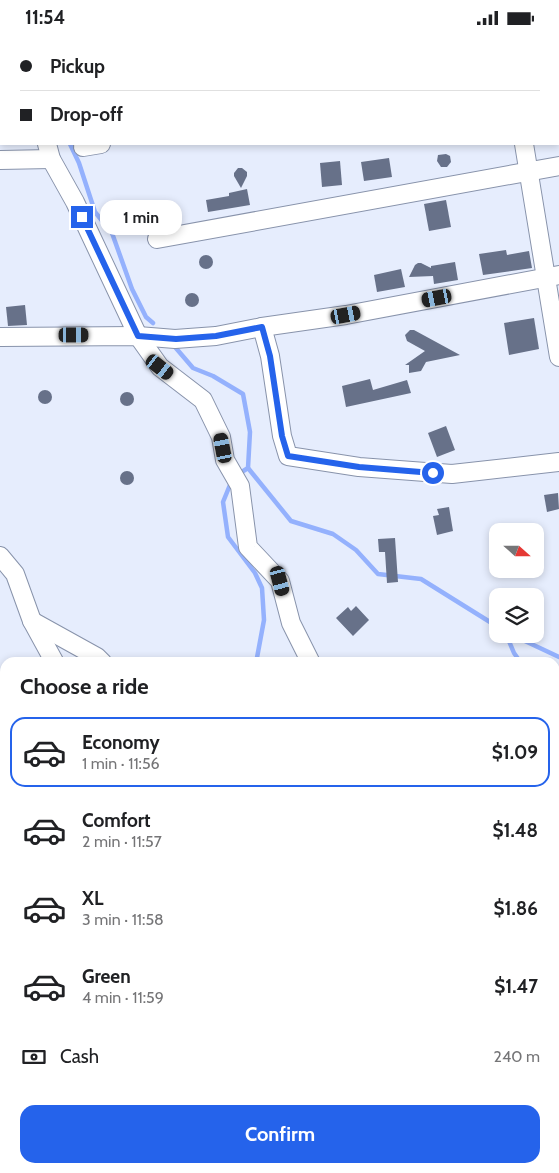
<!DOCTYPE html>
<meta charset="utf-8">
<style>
body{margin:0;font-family:Cabin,sans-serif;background:#f6f6f6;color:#202124;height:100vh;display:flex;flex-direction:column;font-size:19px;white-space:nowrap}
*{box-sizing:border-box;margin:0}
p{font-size:16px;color:#757577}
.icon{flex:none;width:28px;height:28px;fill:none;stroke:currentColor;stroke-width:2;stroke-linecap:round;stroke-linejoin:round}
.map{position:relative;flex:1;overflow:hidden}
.details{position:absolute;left:0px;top:622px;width:560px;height:516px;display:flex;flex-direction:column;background:#fff;border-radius:15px 15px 0 0;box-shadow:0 2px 8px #0003}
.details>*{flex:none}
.guide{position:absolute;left:0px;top:0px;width:560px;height:110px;box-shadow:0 2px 8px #0003;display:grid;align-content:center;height:110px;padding:0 20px;background:#fff}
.needle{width:32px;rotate:111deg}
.fabs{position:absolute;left:489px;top:488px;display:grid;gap:10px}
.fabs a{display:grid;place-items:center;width:55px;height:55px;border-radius:10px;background:#fff;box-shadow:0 2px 8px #0003;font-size:25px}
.end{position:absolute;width:22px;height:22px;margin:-11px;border:6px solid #2563eb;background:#fff;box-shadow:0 0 0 2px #fff}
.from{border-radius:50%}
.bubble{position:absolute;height:35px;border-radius:15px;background:#fff;box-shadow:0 2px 8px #0003;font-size:16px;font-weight:700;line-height:35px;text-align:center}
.car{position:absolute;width:15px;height:30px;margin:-15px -8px;border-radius:6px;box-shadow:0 0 4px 1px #0007;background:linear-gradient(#222 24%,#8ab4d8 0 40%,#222 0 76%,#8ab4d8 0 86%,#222 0)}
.guide b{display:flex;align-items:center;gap:18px;height:48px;font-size:19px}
.guide b+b{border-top:1px solid #e0e0e0}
.guide i{width:12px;height:12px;background:#202124}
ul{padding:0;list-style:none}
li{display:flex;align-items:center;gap:15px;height:70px;margin:0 10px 8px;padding:0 10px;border:2px solid transparent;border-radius:15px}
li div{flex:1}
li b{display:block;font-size:19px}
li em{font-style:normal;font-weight:700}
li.selected{border-color:#2563eb}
li>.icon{width:45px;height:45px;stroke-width:1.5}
h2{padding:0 20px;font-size:22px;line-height:60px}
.pay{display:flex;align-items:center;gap:12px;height:55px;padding:0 20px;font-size:19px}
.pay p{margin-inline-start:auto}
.action{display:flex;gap:10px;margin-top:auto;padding:10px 20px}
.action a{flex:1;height:58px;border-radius:15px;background:#2563eb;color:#fff;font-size:20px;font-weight:700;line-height:58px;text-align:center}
.status{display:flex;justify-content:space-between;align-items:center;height:35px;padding:0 25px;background:#fff;direction:ltr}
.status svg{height:14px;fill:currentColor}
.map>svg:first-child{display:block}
</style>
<div class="status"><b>11:54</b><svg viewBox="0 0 49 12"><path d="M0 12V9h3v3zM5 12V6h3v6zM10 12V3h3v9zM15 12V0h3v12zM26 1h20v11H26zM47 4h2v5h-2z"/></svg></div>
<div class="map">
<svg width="559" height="1138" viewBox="0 0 559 1138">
<rect width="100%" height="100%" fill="#e6edfd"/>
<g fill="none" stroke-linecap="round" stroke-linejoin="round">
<!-- stream -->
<g stroke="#94b1fd" stroke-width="4.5">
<path d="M25 0 26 1"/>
<path d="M70 109 79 128 95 177 112 198 132 254 146 282 153 288"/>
<path d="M175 312 193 333 213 341 243 359 250 397 248 433 237 440"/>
<path d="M248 433 291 486 333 499 356 515 378 539 421 544 498 592"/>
<path d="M232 445 223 467 228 502 255 538 262 553 264 585 256 628"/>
<path d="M506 599 514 618 521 628"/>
<path d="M510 599 559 622"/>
<path d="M555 728 559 738"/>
<path d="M384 1134 385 1138"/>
</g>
</g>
<!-- building -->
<g fill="#677189">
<path d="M446 119 450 121 451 127 447 132H441L437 126 438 120Z"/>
<path d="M389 123 392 142 364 146 361 127Z"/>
<path d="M340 126 342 150 322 152 320 128Z"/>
<path d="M238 133H242L247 137V141L241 153 234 141V138Z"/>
<path d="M247 154 250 170 208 177 206 165 229 161V158Z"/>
<path d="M446 165 451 192 429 196 424 169Z"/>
<path d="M506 215 507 220 529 216 532 233 483 240 479 219Z"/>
<circle cx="206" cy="227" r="7"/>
<path d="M455 227 458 245 434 249 433 241 409 242 415 230 418 228H421L431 233V231Z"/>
<path d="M401 234 405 252 377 257 374 240Z"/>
<circle cx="192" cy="265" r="7"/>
<path d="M25 270 27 290 8 291 6 272Z"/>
<path d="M534 283 539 314 509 320 504 288Z"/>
<path d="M410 295H414L460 320 426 327 421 336 409 338V330H405L425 316 407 306 405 300Z"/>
<path d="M370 344 373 355 407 345 411 358 346 372 342 351Z"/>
<circle cx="45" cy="362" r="7"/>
<circle cx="127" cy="364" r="7"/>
<path d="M446 391 455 415 437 422 428 398Z"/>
<circle cx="127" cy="443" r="7"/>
<path d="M558 458 559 474 547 477 544 460Z"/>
<path d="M449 472 453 496 437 500 433 481 439 480 437 474Z"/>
<path d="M395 503 398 547 387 548 385 517H379L378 504Z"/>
<path d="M356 571 369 585 353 601 336 583 348 572 351 576Z"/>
</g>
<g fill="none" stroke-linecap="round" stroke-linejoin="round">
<defs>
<g id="minor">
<path d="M15 0V1"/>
<path d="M507 0 508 1"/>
<path d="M47 109 51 124 75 167 138 301 160 332 203 365 221 402 225 425 240 451 248 512 280 546 291 588 311 628"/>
<path d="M524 109 559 322"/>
<path d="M83 112 101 109"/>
<path d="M0 125 51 124"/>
<path d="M157 204 559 131"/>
<path d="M262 292 270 321 282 401 288 421 359 432 452 439 559 427"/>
<path d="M0 302 138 301 175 304 216 301 262 292 346 280 559 240"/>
<path d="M0 521 15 539 32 586 55 628"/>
<path d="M32 586 97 622 103 628"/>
<path d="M0 770 5 768"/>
<path d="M266 1134 268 1138"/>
</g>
</defs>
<!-- minor casing -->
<use href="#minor" stroke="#8893ab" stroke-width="20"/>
<!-- minor -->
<use href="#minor" stroke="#fff" stroke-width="18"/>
</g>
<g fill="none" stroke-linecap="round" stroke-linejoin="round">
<!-- route -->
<path stroke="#2563eb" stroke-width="6" d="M82 182 138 301 176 304 216 301 262 292 270 321 282 401 288 421 359 432 433 438"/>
</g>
</svg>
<div class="fabs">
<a><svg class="needle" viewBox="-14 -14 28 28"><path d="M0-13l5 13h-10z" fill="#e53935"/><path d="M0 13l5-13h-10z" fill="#757577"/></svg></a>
<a><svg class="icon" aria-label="layers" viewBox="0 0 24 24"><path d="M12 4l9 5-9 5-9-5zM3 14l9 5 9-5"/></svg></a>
</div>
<i class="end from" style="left:433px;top:438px"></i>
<i class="end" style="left:82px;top:182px"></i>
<div class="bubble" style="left:100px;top:165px;width:82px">1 min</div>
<i class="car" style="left:437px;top:263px;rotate:259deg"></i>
<i class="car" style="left:346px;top:280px;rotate:79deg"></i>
<i class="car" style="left:74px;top:300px;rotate:90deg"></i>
<i class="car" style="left:160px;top:332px;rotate:128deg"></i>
<i class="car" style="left:223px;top:413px;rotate:349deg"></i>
<i class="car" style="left:280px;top:546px;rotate:165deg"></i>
<div class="guide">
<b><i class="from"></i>Pickup</b>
<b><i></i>Drop-off</b>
</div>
<section class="details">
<h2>Choose a ride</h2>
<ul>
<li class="selected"><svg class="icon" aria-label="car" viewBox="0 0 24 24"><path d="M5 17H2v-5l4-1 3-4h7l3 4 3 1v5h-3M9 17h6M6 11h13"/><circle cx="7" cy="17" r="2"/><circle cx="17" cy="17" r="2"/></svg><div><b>Economy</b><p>1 min · 11:56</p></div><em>$1.09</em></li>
<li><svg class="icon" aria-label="car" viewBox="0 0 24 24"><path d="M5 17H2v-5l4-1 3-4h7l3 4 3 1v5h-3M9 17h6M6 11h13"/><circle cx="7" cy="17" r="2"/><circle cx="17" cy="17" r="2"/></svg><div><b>Comfort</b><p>2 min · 11:57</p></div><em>$1.48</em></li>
<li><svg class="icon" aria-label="car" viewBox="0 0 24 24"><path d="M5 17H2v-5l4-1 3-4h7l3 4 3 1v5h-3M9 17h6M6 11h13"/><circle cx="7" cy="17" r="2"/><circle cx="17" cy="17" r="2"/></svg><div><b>XL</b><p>3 min · 11:58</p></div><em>$1.86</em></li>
<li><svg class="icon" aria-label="car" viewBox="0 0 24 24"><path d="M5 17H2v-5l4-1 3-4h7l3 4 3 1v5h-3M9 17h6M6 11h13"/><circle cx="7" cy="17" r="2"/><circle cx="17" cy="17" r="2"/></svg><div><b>Green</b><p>4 min · 11:59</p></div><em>$1.47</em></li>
</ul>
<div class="pay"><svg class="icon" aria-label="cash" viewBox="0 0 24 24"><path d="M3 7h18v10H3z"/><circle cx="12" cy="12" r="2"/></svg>Cash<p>240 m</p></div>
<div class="action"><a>Confirm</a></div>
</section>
</div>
